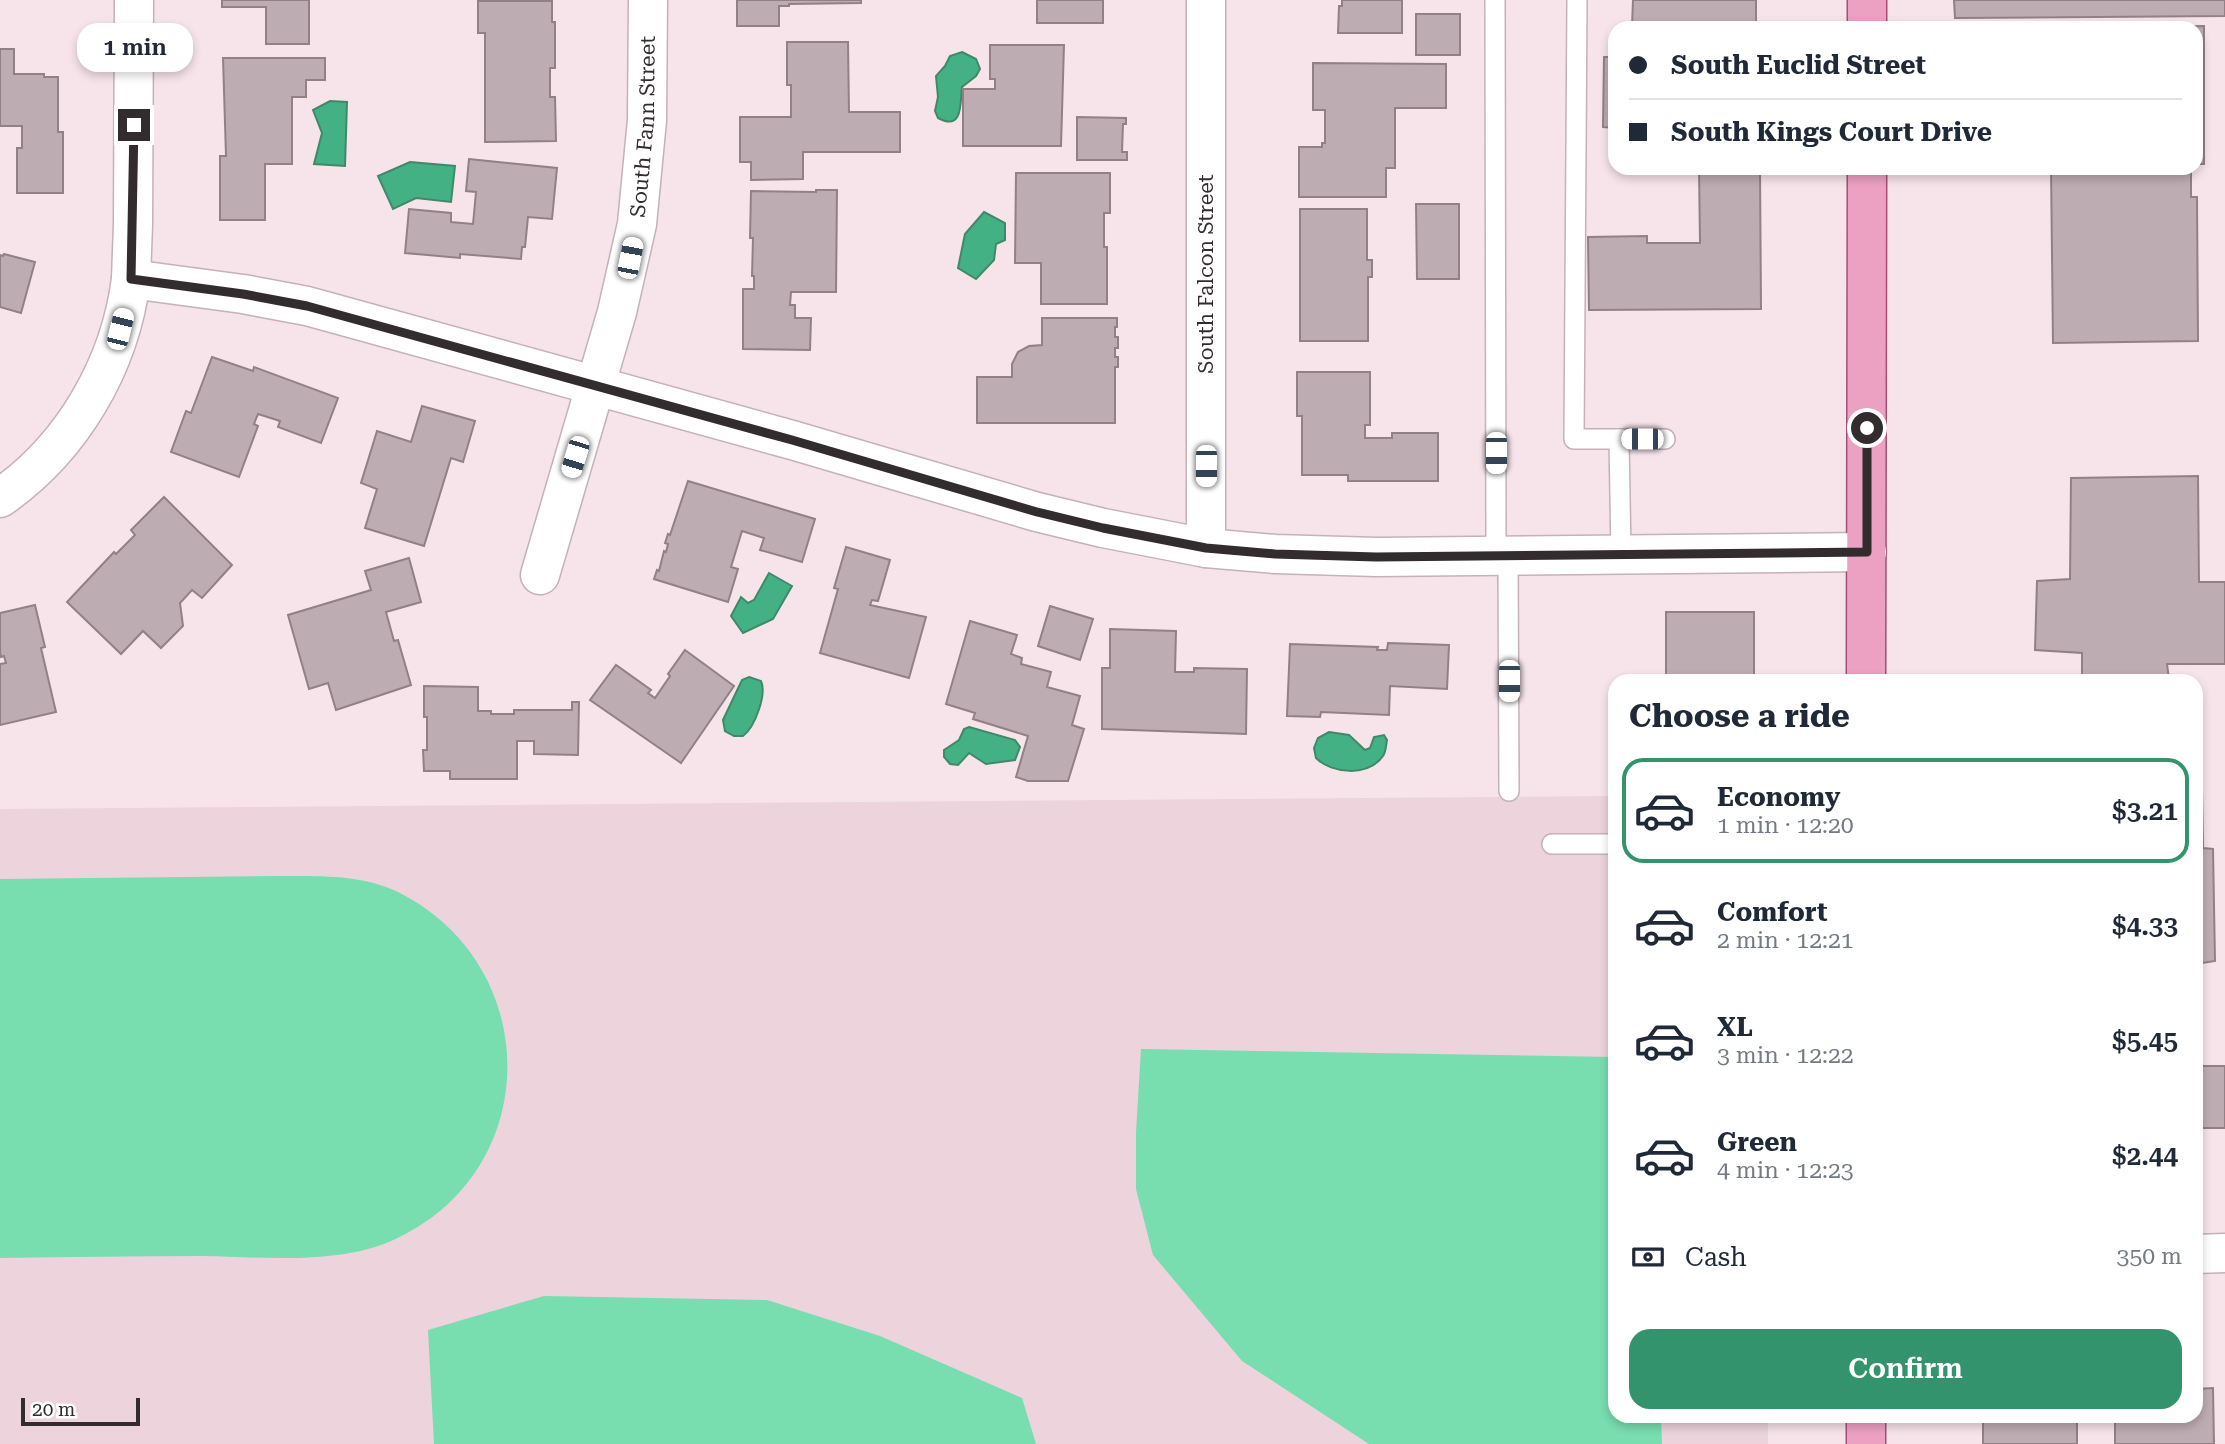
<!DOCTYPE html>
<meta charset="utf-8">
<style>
body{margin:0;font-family:"Roboto Serif",serif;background:#f6f6f7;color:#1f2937;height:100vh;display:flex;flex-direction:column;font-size:26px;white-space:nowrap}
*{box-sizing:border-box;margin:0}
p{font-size:23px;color:#747a83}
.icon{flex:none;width:38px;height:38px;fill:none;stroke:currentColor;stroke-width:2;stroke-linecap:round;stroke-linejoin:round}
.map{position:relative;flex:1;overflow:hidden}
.details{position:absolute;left:1608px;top:674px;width:595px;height:749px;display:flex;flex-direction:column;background:#fff;border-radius:21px;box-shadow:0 4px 10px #0003}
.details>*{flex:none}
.hud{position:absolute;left:1608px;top:21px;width:595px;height:154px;border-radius:21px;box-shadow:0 4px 10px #0003;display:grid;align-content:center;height:154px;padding:0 21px;background:#fff}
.scale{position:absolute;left:21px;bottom:18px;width:119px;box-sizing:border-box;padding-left:7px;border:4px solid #322c2e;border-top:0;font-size:19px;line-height:24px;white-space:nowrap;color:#322c2e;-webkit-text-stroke:5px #fff;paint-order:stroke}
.end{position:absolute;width:32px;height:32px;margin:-16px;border:9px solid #322c2e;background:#fff;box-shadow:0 0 0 4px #fff}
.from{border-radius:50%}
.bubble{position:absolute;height:49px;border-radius:21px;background:#fff;box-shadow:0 4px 10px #0003;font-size:23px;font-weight:600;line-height:49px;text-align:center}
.car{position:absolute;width:21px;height:42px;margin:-21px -10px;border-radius:9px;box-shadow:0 0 5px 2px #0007;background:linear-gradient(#fff 24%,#345 0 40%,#fff 0 76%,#345 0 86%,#fff 0)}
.hud b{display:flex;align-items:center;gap:24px;height:66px;font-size:26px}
.hud b+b{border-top:2px solid #e0e1e3}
.hud i{width:18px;height:18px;background:#1f2937}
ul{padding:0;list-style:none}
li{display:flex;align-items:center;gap:21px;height:105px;margin:0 14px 10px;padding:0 7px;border:4px solid transparent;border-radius:21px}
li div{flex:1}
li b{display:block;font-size:26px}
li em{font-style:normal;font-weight:600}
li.current{border-color:#33936c}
li>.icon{width:63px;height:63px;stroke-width:1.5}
h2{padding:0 21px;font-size:32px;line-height:84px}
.pay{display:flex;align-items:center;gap:18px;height:77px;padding:0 21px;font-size:26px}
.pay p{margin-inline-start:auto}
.button{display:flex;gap:14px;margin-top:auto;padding:14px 21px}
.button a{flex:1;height:80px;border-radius:21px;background:#33936c;color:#fff;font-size:28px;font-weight:600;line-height:80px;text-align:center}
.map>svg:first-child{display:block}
</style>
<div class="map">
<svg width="2225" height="1444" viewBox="0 0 2225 1444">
<rect width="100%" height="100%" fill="#f6e4ea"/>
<!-- built -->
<path fill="#ecd3dc" d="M1615 796V1416H1768V1444H0V809Z"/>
<!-- green -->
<g fill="#78ddaf">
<path d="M283 876C322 876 363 875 398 892 546 966 544 1175 391 1241 336 1265 261 1257 202 1256 134 1256 67 1257 0 1258V879Z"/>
<path d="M1141 1049 1614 1057 1615 1416H1661L1662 1444H1369L1242 1361 1153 1255 1136 1189V1132Z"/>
<path d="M544 1296 767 1300 880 1336 1022 1398 1036 1444H434L428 1330Z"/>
</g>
<!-- water -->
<g fill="#44b184" stroke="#3f896a" stroke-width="2">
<path d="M962 52 976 59 980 69 976 76 962 87C960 101 964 132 938 118L935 111 938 97 936 76 945 66 950 56Z"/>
<path d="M330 101 347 102 345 166 314 164 322 133 313 110Z"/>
<path d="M410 162 455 166 451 202 416 198 393 209 378 176Z"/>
<path d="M984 212 1005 223V240L996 244 994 260 976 279 958 268 965 234Z"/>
<path d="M769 573 792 586 773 619 743 633 731 616 741 597 748 603 754 600Z"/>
<path d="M749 677 761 681C767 694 755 727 743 736H734L725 731 723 720 742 680Z"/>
<path d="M969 727 1015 740 1020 747 1015 760 986 764 969 753 958 765 950 764 944 757V750L959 740 964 729Z"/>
<path d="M1329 732 1349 735 1365 750 1370 748 1374 737 1384 735 1387 740C1386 745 1386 752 1383 756 1368 777 1332 774 1316 758L1314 748 1318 738Z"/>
</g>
<!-- building -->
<g fill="#bdacb1" stroke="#918186" stroke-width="2">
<path d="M222 0H309V44H266V7H222Z"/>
<path d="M737 0H861V3L789 4V6H779V26H737Z"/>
<rect x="1037" y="0" width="66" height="23"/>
<path d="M1342 0H1402V33H1338L1339 6H1342Z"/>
<path d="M1633 0H1756V28H1647V26H1632Z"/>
<path d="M1954 0H2225V16L1955 18Z"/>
<path d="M478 1H552V22H555V68H550V97H555L556 141 485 142V33H478Z"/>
<rect x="1416" y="14" width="44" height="41"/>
<path d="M2204 26V164H2196V28H1973Z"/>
<path d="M787 42H848L849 112H900V152H803V179L751 180V162H740V117H791V85H787Z"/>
<path d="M990 45H1064L1061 146H963V89H995V79H990Z"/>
<path d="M0 49H14V74H44V77H58V132H63V193H17V148H22V126H0Z"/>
<path d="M1604 57H1615V128L1603 127Z"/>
<path d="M223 58H325V80H306V97H292V164H265V220H220V156H226Z"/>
<path d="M1313 63 1446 64V108H1395V168H1386V197H1299V147H1322V143H1325V110H1313Z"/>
<path d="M1077 117 1126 118V124H1123L1122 152H1127V160H1077Z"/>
<path d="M469 159 557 168 552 219 528 217 525 247H522L521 259 460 254V258L405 253 409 209 451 213V222L473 224 476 192 466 191Z"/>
<path d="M1699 168H1760L1761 309 1589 310 1588 237 1647 236V243H1700Z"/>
<path d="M2051 168H2191V197H2197L2198 341 2053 343Z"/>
<path d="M1016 173H1110V213H1104V247H1107V304H1041V263H1015Z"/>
<path d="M816 190H837L836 292H791L790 305H795V318H811L810 350 743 349V289H754V276H752L753 238H750L751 191 816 192Z"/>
<path d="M1416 204H1459V279H1417Z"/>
<path d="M1300 209H1367V260H1372V277H1368V341H1300Z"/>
<path d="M4 254 35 262 21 313 0 307V255L3 256Z"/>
<path d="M1042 318H1117V327H1115V337H1118V348H1115V357H1118V367H1115V423H977V377H1012V364L1018 352 1029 346 1042 345Z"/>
<path d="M212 357 253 371 254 367 338 398 321 443 278 427 280 421 258 414 254 424 258 426 239 477 171 452 186 411 191 413Z"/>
<path d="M1297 372H1370V425H1365V438H1392V433H1438V481H1348V475H1302V416H1297Z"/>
<path d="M422 406 475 421 463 462 451 458 424 546 365 528 377 489 361 483 377 431 411 442Z"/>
<path d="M2198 476 2199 582H2225V664H2167L2169 679 2082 681V653L2035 650 2037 581 2070 579 2071 478Z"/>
<path d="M688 481 815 519 802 562 760 550 764 538 742 531 731 567 738 569 728 602 654 579 657 570 659 571 664 551 666 552 668 544 665 543 668 534 670 535Z"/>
<path d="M164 497 232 565 202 598 192 590 180 603 183 626 161 648 143 631 121 654 67 602 114 552 116 554 135 535 131 530Z"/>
<path d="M846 547 890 560 878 601 872 600 870 605 926 617 909 678 820 653 838 589 834 588Z"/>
<path d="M409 558 421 602 386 612 394 641 398 640 411 685 336 710 328 683 309 689 288 615 371 590 365 571Z"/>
<path d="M35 605 45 647 41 648 56 712 0 725V664L6 663 4 656 1 657 0 652V613Z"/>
<path d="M1050 606 1093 619 1080 660 1038 646Z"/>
<rect x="1666" y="612" width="88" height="69"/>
<path d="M970 621 1017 635 1011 654 1022 658 1021 664 1051 672 1047 687 1080 696 1072 725 1084 729 1068 781H1028L1016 777 1028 736 973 719 975 713 946 704Z"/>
<path d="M1110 629 1176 631 1175 672H1194V668L1247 669 1246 734 1102 729V668H1110Z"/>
<path d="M1388 643 1449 645 1447 689 1390 686 1389 715 1321 712 1320 717 1287 716 1290 644 1378 647 1377 650H1387Z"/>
<path d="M685 650 734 686 681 763 590 700 616 665 651 690 648 693 655 698 670 676 668 674Z"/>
<path d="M424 686 478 687V711H491V714H514V710H572V702H579L578 755 534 754V741H517V779H450V771H424L423 750H427V717H424Z"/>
<path d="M2202 790 2203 848 2213 849 2215 961 2202 963V991H2196V791Z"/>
<rect x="2196" y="1066" width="29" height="62"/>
<path d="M2213 1388 2214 1444H2115V1416H2196V1389Z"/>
<rect x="1983" y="1416" width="94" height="28"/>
</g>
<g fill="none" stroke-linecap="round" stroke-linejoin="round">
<defs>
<g id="service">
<path d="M1495 0 1496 556"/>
<path d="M1577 0 1574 439H1665"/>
<path d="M1619 439 1621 554"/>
<path d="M1508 556 1509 791"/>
<path d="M1552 844H1615"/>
</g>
<g id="minor">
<path d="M1206 0V548"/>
<path d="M131 279 133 224 134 0"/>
<path d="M0 498C72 448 120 366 131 279L243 294 307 306 792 440 1037 512 1103 528 1206 548 1275 554 1376 557 1867 552"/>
<path id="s1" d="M540 575 617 312 637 224 647 120 648 0"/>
<path d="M2196 1254 2225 1253"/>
</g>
<g id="primary">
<path d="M1867 28V0"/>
<path d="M1866 681 1867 168"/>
<path d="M1866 1444V1416"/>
</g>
</defs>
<!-- service casing -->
<use href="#service" stroke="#c4b2b8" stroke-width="22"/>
<!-- minor casing -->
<use href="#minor" stroke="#c4b2b8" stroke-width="41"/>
<!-- primary casing -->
<use href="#primary" stroke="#a35074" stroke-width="41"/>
<!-- service -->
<use href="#service" stroke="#fff" stroke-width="19"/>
<!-- minor -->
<use href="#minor" stroke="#fff" stroke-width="38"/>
<!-- primary -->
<use href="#primary" stroke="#eca1c2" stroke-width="38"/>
</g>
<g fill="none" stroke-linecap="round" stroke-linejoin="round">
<!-- route -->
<path stroke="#322c2e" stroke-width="9" d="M134 125 131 279 243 294 307 306 792 440 1037 512 1103 528 1206 548 1275 554 1376 557 1867 552V428"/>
</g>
<g text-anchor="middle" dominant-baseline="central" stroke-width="6" stroke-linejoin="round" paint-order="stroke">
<!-- street labels -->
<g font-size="21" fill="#322c2e" stroke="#fff">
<text stroke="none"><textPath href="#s1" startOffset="462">South Fann Street</textPath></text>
<text transform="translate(1206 274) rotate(-90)">South Falcon Street</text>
</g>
</g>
</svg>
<div class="scale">20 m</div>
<i class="end from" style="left:1867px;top:428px"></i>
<i class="end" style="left:134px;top:125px"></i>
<div class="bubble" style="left:77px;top:23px;width:116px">1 min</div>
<i class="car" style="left:630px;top:258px;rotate:11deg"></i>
<i class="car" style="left:120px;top:329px;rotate:14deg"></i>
<i class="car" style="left:1642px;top:439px;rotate:270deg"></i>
<i class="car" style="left:1496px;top:453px;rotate:180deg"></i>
<i class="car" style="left:575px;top:457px;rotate:197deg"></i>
<i class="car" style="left:1206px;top:466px;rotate:180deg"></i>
<i class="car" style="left:1509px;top:681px;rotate:180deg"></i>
<div class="hud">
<b><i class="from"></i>South Euclid Street</b>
<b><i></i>South Kings Court Drive</b>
</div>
<section class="details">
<h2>Choose a ride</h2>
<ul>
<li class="current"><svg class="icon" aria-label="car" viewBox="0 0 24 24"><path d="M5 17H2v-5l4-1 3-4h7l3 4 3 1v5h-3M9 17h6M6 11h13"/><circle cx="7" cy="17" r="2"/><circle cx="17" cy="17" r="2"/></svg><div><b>Economy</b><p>1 min · 12:20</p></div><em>$3.21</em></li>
<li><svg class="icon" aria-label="car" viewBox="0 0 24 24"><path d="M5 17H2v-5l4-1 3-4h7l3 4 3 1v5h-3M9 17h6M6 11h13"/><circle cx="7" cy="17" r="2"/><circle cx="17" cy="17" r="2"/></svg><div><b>Comfort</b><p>2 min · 12:21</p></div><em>$4.33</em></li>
<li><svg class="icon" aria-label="car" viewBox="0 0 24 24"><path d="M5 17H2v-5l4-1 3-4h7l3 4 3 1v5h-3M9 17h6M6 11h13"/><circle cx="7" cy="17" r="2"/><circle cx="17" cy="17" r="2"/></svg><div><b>XL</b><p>3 min · 12:22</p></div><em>$5.45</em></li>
<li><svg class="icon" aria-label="car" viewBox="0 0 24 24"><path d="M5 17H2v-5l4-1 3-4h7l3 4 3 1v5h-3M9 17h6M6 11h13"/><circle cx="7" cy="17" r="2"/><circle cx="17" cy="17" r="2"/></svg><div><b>Green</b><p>4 min · 12:23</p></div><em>$2.44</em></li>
</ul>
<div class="pay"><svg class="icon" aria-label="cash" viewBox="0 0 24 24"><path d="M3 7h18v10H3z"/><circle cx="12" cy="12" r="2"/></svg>Cash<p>350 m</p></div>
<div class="button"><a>Confirm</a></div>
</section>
</div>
